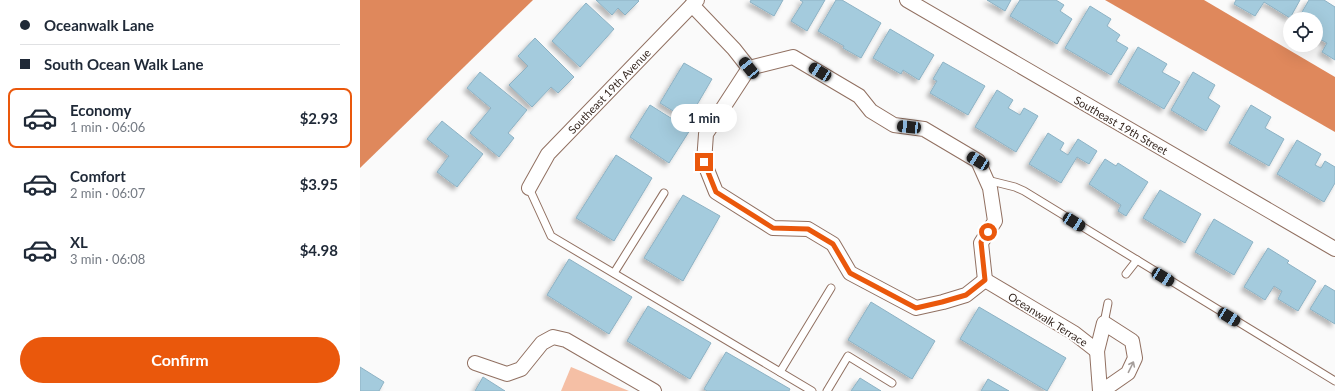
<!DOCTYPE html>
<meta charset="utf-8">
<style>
body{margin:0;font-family:Lato,sans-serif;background:#f2f2f3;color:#1f2937;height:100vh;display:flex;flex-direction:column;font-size:15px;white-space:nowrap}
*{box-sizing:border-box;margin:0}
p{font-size:13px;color:#747a83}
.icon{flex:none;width:22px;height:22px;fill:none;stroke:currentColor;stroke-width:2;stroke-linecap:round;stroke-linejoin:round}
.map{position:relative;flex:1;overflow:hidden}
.sheet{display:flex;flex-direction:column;background:#fff;width:360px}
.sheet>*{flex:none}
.banner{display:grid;align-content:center;height:88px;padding:0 20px;background:#fff}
.fabs{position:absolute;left:923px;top:12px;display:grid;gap:8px}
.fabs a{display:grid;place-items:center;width:40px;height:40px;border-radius:50%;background:#fff;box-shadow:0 4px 16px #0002;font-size:20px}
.end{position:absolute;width:18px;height:18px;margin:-9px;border:5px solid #ea580c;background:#fff;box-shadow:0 0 0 2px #fff}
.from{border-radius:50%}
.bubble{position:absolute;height:28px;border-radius:14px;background:#fff;box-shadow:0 4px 16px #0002;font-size:13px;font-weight:700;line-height:28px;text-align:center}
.car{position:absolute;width:12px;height:24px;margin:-12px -6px;border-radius:5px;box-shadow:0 0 3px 1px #0007;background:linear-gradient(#222 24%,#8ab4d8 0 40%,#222 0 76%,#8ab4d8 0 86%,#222 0)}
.banner b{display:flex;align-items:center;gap:14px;height:38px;font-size:15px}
.banner b+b{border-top:1px solid #e0e1e3}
.banner i{width:10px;height:10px;background:#1f2937}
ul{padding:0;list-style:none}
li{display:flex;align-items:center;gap:12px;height:60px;margin:0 8px 6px;padding:0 12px;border:2px solid transparent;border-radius:8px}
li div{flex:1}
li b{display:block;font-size:15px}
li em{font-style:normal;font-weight:700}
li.current{border-color:#ea580c}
li>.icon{width:36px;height:36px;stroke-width:1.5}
.cta{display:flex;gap:8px;margin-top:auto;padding:8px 20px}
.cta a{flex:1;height:46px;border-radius:24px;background:#ea580c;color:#fff;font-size:16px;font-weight:700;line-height:46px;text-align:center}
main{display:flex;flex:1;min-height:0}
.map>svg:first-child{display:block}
</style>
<main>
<section class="sheet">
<div class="banner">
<b><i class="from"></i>Oceanwalk Lane</b>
<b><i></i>South Ocean Walk Lane</b>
</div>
<ul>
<li class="current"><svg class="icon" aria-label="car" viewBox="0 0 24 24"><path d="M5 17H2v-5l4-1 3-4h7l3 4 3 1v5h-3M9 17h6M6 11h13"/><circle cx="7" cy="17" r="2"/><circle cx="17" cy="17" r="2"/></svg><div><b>Economy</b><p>1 min · 06:06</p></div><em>$2.93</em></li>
<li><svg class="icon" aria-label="car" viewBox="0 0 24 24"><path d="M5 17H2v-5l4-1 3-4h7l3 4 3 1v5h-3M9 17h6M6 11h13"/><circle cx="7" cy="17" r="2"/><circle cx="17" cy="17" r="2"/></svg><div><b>Comfort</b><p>2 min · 06:07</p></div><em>$3.95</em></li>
<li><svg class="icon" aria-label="car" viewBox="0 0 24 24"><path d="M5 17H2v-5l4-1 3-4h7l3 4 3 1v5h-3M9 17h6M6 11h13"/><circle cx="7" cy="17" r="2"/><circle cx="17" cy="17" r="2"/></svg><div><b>XL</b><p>3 min · 06:08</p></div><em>$4.98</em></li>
</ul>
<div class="cta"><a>Confirm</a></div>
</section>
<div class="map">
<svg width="975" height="391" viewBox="0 0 975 391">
<defs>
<filter id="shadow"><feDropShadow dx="-3.5" dy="3.5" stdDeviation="2" flood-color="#0004"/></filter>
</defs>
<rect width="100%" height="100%" fill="#fafafa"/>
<!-- green -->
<path fill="#f5bfa5" d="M211 367 269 391H201Z"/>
<!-- water -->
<g fill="#df885c">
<path d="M0 0H173L0 168Z"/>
<path d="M745 0H844L975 77V132Z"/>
</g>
<!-- building -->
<g fill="#a4cbdd" stroke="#8db2c4" filter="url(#shadow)">
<path d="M236 0H278L279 1 265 15 258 8 252 15Z"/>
<path d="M391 0H423L414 16 390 2Z"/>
<path d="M440 0H465L447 31 431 21 443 2Z"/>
<path d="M476 0H482L521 23 501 58 483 48 484 46 458 31Z"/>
<path d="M627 0H651L645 11Z"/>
<path d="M660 0H696L704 5 700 11 712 19 697 44 650 16Z"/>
<path d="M876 0H940L930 18 904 2 895 16 874 4Z"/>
<path d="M949 0H964L975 7V60L962 52 967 43 956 37V19H938Z"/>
<path d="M226 3 254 29 220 67 192 41Z"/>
<path d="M730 6 751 19 747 26 760 35 756 41 768 48 751 75 705 48Z"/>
<path d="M530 29 574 55 559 80 543 70 541 74 513 58Z"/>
<path d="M175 38 214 77 198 93 191 87 172 107 149 85 168 66 158 56Z"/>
<path d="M778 47 807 64 802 72 820 82 804 109 758 82Z"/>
<path d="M583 62 625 86 608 115 570 93 577 81 573 79Z"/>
<path d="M324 63 352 79 328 120 300 103Z"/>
<path d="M120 72 167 110 148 133 154 138 139 157 110 133 131 108 107 88Z"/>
<path d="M833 72 855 85 848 98 860 106 846 131 811 110Z"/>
<path d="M637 90 653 100 648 108 660 115 664 108 678 116 656 152 615 127Z"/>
<path d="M290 105 330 130 309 163 270 137Z"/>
<path d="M891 105 911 117 905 128 924 139 909 166 869 143Z"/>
<path d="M82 121 123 154 97 187 77 172 89 156 67 139Z"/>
<path d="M688 133 704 143 700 150 708 155 718 139 737 151 729 164 717 157 701 183 669 164Z"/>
<path d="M937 140 961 154 955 165 961 168 965 161 975 167V183L964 202 917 174Z"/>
<path d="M256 155 292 178 254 241 216 218Z"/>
<path d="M745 159 756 166 758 163 788 182 766 216 758 211 761 205 729 184Z"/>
<path d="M800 190 841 214 825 243 783 218Z"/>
<path d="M323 195 360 216 323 281 284 258Z"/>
<path d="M854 219 893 242 874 275 835 252Z"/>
<path d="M908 248 929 261 927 263 956 281 938 311 918 299 922 291 914 286 905 300 884 287Z"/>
<path d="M209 259 272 297 249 334 187 295Z"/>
<path d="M965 285 975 291V324L950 309Z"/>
<path d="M511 302 575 341 552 379 488 340Z"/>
<path d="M288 306 351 343 330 379 267 341Z"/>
<path d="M619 307 706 358 687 391 600 339Z"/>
<path d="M366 352 430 389 429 391H347L344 389Z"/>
<path d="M0 367 24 382 19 391H0Z"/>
<path d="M123 377 145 391H115Z"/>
<path d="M500 378 521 391H491Z"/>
<path d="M628 379 649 391H621Z"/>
</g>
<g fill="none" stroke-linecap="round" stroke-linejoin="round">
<defs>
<g id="service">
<path d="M627 180 655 187 664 191 975 381"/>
<path d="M169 188 191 236 452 391"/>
<path d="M254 273 304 193"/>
<path d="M766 274 777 260"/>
<path d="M744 323 748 303"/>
<path d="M420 372 471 288"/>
<path d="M467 391 488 356 532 383"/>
</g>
<g id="minor">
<path d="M547 0 975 249"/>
<path d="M332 5 374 49 389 68 433 57 499 96 511 111 534 125 564 129 618 161 630 188 635 221 621 243 625 280"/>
<path d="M389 68 346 134 344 162 356 192 413 228 448 229 473 244 490 273 556 308 583 302 606 295 625 280"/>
<path d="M169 188 188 154 337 0"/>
<path d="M625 280 714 333 737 351"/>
<path d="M115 363 147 374 161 369 182 343 193 337 206 340 294 391"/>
<path d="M740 391 737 351 744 323 772 341 775 358 768 373 742 391"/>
</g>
</defs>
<!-- service casing -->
<use href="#service" stroke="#917061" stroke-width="9"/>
<!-- minor casing -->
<use href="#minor" stroke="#917061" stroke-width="16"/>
<!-- service -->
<use href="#service" stroke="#fff" stroke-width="7"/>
<!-- minor -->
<use href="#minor" stroke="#fff" stroke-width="14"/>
</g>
<!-- one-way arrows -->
<defs><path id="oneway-shaft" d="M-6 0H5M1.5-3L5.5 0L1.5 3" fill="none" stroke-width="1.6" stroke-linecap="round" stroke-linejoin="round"/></defs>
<use stroke="#a59e9b" href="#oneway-shaft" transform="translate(771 367) rotate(-64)"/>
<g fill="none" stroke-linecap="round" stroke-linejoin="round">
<!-- route -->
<path stroke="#ea580c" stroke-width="5" d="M344 162 356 192 413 228 448 229 473 244 490 273 556 308 582 302 606 295 625 280 621 242 628 232"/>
</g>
<g text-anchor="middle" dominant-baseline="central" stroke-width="3.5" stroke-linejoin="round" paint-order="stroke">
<!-- street labels -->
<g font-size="11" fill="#362821" stroke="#fff">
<text transform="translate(249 91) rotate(-46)">Southeast 19th Avenue</text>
<text transform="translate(761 125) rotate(30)">Southeast 19th Street</text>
<text transform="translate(688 319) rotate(32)">Oceanwalk Terrace</text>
</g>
</g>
</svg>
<div class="fabs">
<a><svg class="icon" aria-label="locate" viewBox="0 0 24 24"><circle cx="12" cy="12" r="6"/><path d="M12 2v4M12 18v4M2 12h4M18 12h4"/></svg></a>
</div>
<i class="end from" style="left:628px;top:232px"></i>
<i class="end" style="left:344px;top:162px"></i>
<div class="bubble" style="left:311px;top:104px;width:66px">1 min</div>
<i class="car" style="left:389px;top:68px;rotate:321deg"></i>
<i class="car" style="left:460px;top:72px;rotate:301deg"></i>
<i class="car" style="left:549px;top:127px;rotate:276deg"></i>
<i class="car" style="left:618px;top:161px;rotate:301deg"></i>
<i class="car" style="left:714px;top:222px;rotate:122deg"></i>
<i class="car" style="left:803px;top:277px;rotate:121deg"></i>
<i class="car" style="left:869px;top:317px;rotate:121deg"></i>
</div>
</main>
